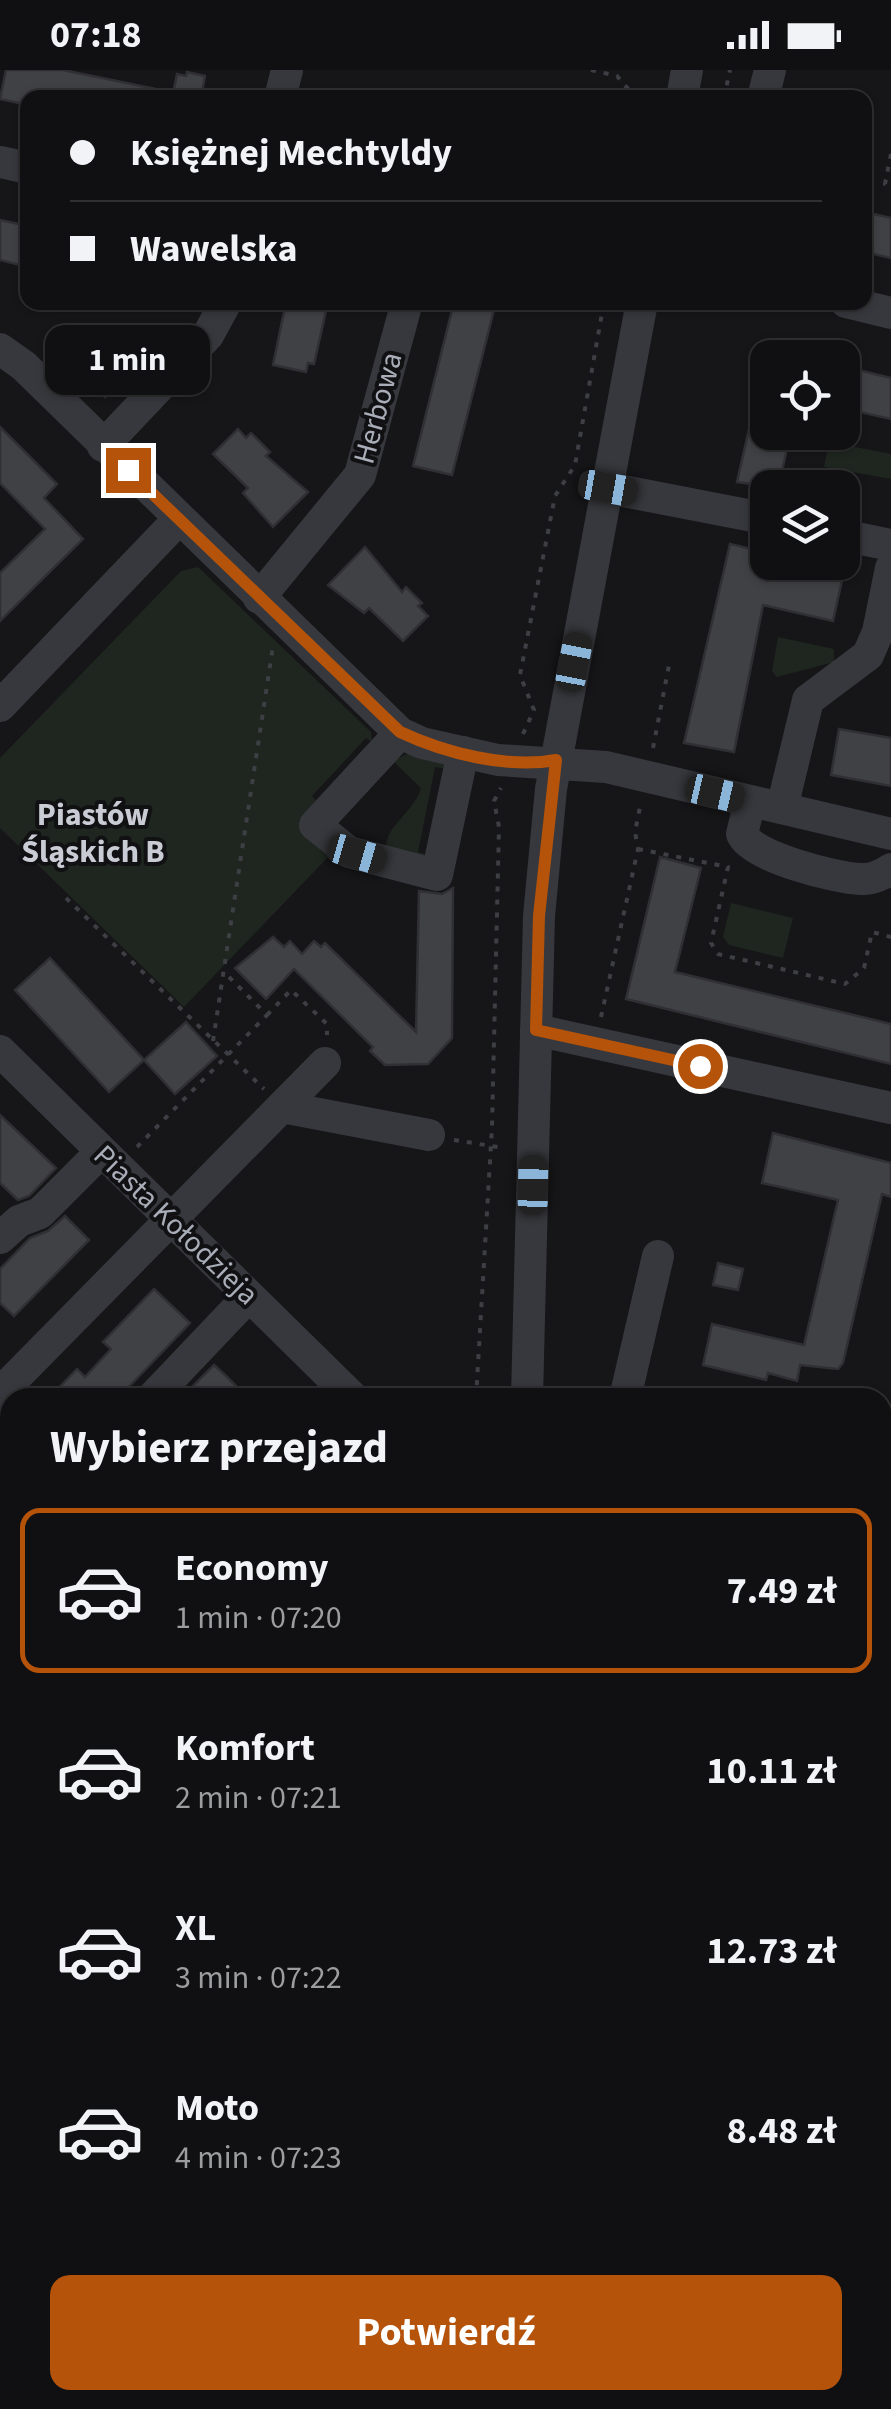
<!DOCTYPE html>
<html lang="pl">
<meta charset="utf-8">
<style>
body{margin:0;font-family:"Source Sans 3",sans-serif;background:#1e1e20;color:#f1f3f6;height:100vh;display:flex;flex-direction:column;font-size:38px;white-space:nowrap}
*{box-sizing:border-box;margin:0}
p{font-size:32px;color:#9c9d9f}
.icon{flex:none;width:55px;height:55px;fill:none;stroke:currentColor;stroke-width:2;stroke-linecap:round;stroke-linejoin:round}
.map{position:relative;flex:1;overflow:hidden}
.side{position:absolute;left:0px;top:1318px;width:892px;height:1022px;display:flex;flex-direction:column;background:#101012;border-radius:30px 30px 0 0;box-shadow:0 2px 8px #0004,0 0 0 2px #303032}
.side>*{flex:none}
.banner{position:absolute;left:20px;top:20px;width:852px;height:220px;border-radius:20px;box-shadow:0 2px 8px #0004,0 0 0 2px #303032;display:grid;align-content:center;height:220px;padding:0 50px;background:#101012}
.fabs{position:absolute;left:750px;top:270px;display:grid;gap:20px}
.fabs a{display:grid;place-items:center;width:110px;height:110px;border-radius:20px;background:#101012;box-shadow:0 2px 8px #0004,0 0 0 2px #303032;font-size:50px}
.end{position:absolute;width:45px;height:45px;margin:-22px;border:12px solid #b45309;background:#fff;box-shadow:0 0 0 5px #fff}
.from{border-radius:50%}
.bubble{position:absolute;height:70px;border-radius:20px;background:#101012;box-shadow:0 2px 8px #0004,0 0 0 2px #303032;font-size:32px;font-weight:700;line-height:70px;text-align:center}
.car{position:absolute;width:30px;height:60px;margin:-30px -15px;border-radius:12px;box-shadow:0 0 8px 2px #0007;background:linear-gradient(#222 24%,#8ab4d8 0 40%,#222 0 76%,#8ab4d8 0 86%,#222 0)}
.banner b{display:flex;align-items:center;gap:35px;height:95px;font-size:38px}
.banner b+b{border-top:2px solid #303032}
.banner i{width:25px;height:25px;background:#f1f3f6}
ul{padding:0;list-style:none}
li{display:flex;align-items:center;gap:30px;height:165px;margin:0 20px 15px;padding:0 30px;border:5px solid transparent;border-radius:20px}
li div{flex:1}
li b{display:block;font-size:38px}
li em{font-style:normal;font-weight:700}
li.active{border-color:#b45309}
li>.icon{width:90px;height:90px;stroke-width:1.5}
h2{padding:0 50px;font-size:45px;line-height:120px}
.cta{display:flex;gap:20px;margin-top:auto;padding:20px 50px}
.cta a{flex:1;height:115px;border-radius:20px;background:#b45309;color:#fff;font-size:40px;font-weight:700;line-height:115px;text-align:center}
.status{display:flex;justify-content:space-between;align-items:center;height:70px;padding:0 50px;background:#101012;direction:ltr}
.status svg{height:28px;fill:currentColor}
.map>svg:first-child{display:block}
</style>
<div class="status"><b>07:18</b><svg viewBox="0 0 49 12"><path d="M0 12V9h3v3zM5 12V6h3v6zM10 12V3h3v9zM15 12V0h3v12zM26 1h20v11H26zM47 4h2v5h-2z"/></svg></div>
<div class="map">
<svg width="891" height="2339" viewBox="0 0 891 2339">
<rect width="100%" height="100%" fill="#161618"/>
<!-- green -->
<g fill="#1e261f">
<path d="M829 372 891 384V409L824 397Z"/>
<path d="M198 497 371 662 372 672 366 668 312 726 317 732 299 751 332 783 184 937 0 758V688L181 501Z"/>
<path d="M778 567 834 579V592L777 607 772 601Z"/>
<path d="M411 682 434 685 449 699 435 697 418 782 431 786 427 789 386 778C386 755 415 741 421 718L393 691Z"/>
<path d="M731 833 793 848 783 888 729 875 723 867Z"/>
<path d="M299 2330H419L403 2339H301Z"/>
</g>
<!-- building -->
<g fill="#404145" stroke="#303034" stroke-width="2.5">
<path d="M6 0H63L156 19 155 28H28V35L0 29Z"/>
<path d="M187 2 205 6 201 28H172L177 4 186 6Z"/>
<path d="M865 142 891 148V188L865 182Z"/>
<path d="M0 150 28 156V190L21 189 20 195 0 190Z"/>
<path d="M286 232H328L314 294 308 293 306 302 273 295Z"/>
<path d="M454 232H496L452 405 413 396Z"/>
<path d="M103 271 132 300 105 327 76 298Z"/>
<path d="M842 296 891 308V349L842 338Z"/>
<path d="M760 311 768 312V362H791L778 418 737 412Z"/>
<path d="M0 357 57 414 44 428 83 469 0 551V503L45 459 0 413Z"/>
<path d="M238 359 246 368 251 363 270 382 266 386 308 422 273 457 243 423 248 418 213 384Z"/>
<path d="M730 474 768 483V492H809L844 501 833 551 763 535 734 682 684 673Z"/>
<path d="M365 477 402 522 406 517 422 533 418 536 428 546 403 571 369 538 364 543 328 515Z"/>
<path d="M839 659 891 668V716L831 705Z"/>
<path d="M660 787 701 798 675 902 891 954V994L626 929Z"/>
<path d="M453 818 452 968 428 994 385 995 370 981 373 977 294 899 266 929 235 898 273 867 284 877 290 871 302 884 314 871 321 877 325 873 416 962 419 821 442 824Z"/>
<path d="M50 888 144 990 109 1022 15 920Z"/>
<path d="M186 952 217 986 175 1024 144 990Z"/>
<path d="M0 1045 56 1098 29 1126 18 1130 0 1113Z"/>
<path d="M773 1063 891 1093V1127L882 1124 843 1293 838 1299 800 1295 797 1311 768 1303 766 1310 703 1295 712 1254 804 1275 838 1130 762 1113Z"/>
<path d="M65 1146 89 1170 14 1246 0 1233V1199L30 1168 48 1161Z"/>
<path d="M718 1193 743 1199 738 1220 713 1215Z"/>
<path d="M154 1219 190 1253 118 1328H49L77 1299 85 1307 111 1279 103 1272Z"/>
<path d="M214 1295 225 1305 248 1328H181Z"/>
</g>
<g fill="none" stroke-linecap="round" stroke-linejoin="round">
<!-- path -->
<g stroke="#3d3f44" stroke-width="4" stroke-dasharray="5 8" stroke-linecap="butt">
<path d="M591 0 617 6 636 28"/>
<path d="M724 28 730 0"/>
<path d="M891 84 885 114 891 115"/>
<path d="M523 664 534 640 520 605 555 426 575 395 604 232"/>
<path d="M653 678 670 590"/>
<path d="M638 779 728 797 711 873 718 884 845 914 864 898 872 862 891 867"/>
<path d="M66 828 264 1019"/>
<path d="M267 945 291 920 327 954V965"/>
<path d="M601 947 638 779 635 762 641 732"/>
<path d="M213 971 273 576"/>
<path d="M454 1070 504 1078"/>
<path d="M137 1077 267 945 224 902"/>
<path d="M476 1328 492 1057 499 757 494 731 501 718"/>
<path d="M0 1916 10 1926"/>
<path d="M0 2069 10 2064"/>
<path d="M882 2133 891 2134"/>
<path d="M882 2165 891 2159"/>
<path d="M0 2176 10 2172"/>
<path d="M151 2330 155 2339"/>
<path d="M770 2330 776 2339"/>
<path d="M526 2331 538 2339"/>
<path d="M494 2339 499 2330"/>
<path d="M521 2339 527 2330"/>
<path d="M626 2339 631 2330"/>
</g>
<!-- minor -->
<g stroke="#37383d" stroke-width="32">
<path d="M280 28 287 0"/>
<path d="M682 28 687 0"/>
<path d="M763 28 770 0"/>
<path d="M0 92 28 98"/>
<path d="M846 232 891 243"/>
<path d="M0 279 24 296 400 663 422 673 498 690 606 697 891 764"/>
<path d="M103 376 208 265 226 232"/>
<path d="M608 418 768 449"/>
<path d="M842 465 891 475"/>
<path d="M259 528 360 405 407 232"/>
<path d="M0 636 178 450"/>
<path d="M400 663 315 755 349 782 437 805 463 682"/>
<path d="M750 731 742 764C751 787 836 808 861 809 872 810 882 805 891 799"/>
<path d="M782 738 808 630 868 585 878 562 891 498"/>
<path d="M536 960 891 1038"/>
<path d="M0 981 353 1328"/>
<path d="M282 1037 429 1065"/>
<path d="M0 1168 19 1151 40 1143 101 1082"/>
<path d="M0 1323 325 993"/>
<path d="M152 1328 249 1226"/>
<path d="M527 1328 539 846 551 719 642 232"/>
<path d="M625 1328 658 1186"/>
<path d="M882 1410 891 1374"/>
<path d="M0 1515 10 1525"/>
<path d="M882 1533 891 1553"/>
<path d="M0 1781 10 1770"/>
<path d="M882 1839 891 1833"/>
<path d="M0 2000 10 1996"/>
<path d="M0 2121 10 2116"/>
<path d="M0 2220 10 2236"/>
<path d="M50 2330 54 2339"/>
<path d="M184 2330 188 2339"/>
<path d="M0 2337 16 2330"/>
</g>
</g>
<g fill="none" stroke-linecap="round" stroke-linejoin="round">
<!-- route -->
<path stroke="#b45309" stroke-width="12" d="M128 400 400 662C445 683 507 699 556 690L539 846 536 960 700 996"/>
</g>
<g text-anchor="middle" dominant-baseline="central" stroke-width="8" stroke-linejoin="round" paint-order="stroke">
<!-- street labels -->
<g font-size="30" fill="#a8adb8" stroke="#111113">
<text transform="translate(378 338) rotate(-75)">Herbowa</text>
<text transform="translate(176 1155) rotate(44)">Piasta Kołodzieja</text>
</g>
<!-- neighbourhood labels -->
<g font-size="32" font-weight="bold" fill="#c9ccd4" stroke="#111113">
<text x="93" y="745">Piastów<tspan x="93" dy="37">Śląskich B</tspan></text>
</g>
</g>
</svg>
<div class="fabs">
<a><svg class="icon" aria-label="locate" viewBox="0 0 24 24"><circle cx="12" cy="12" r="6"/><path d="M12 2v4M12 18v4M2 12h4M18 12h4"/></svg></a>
<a><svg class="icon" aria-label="layers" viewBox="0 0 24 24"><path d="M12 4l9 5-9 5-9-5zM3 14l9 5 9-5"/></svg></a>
</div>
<i class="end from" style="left:700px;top:996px"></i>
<i class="end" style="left:128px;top:400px"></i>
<div class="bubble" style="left:45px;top:255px;width:165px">1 min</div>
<i class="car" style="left:608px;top:418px;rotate:100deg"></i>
<i class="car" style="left:574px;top:592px;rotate:11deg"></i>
<i class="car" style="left:715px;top:723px;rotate:103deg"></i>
<i class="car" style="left:357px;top:784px;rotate:106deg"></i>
<i class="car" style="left:533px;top:1115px;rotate:1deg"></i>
<div class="banner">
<b><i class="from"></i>Księżnej Mechtyldy</b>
<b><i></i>Wawelska</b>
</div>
<section class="side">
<h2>Wybierz przejazd</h2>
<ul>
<li class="active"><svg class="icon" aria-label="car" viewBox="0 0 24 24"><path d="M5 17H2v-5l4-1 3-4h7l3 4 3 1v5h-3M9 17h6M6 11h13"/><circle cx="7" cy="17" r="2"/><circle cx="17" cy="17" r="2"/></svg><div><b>Economy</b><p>1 min · 07:20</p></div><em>7.49 zł</em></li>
<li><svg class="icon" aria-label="car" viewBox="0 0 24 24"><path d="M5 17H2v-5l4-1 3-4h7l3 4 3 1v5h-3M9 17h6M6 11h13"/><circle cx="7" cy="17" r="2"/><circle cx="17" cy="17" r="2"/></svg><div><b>Komfort</b><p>2 min · 07:21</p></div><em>10.11 zł</em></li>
<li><svg class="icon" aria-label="car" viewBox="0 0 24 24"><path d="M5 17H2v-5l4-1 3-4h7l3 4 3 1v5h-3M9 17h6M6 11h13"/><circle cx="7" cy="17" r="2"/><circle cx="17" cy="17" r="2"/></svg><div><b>XL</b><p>3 min · 07:22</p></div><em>12.73 zł</em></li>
<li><svg class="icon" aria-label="car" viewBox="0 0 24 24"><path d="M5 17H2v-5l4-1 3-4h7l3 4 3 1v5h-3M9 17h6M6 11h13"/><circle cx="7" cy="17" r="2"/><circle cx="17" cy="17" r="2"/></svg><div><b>Moto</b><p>4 min · 07:23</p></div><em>8.48 zł</em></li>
</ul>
<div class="cta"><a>Potwierdź</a></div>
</section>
</div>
